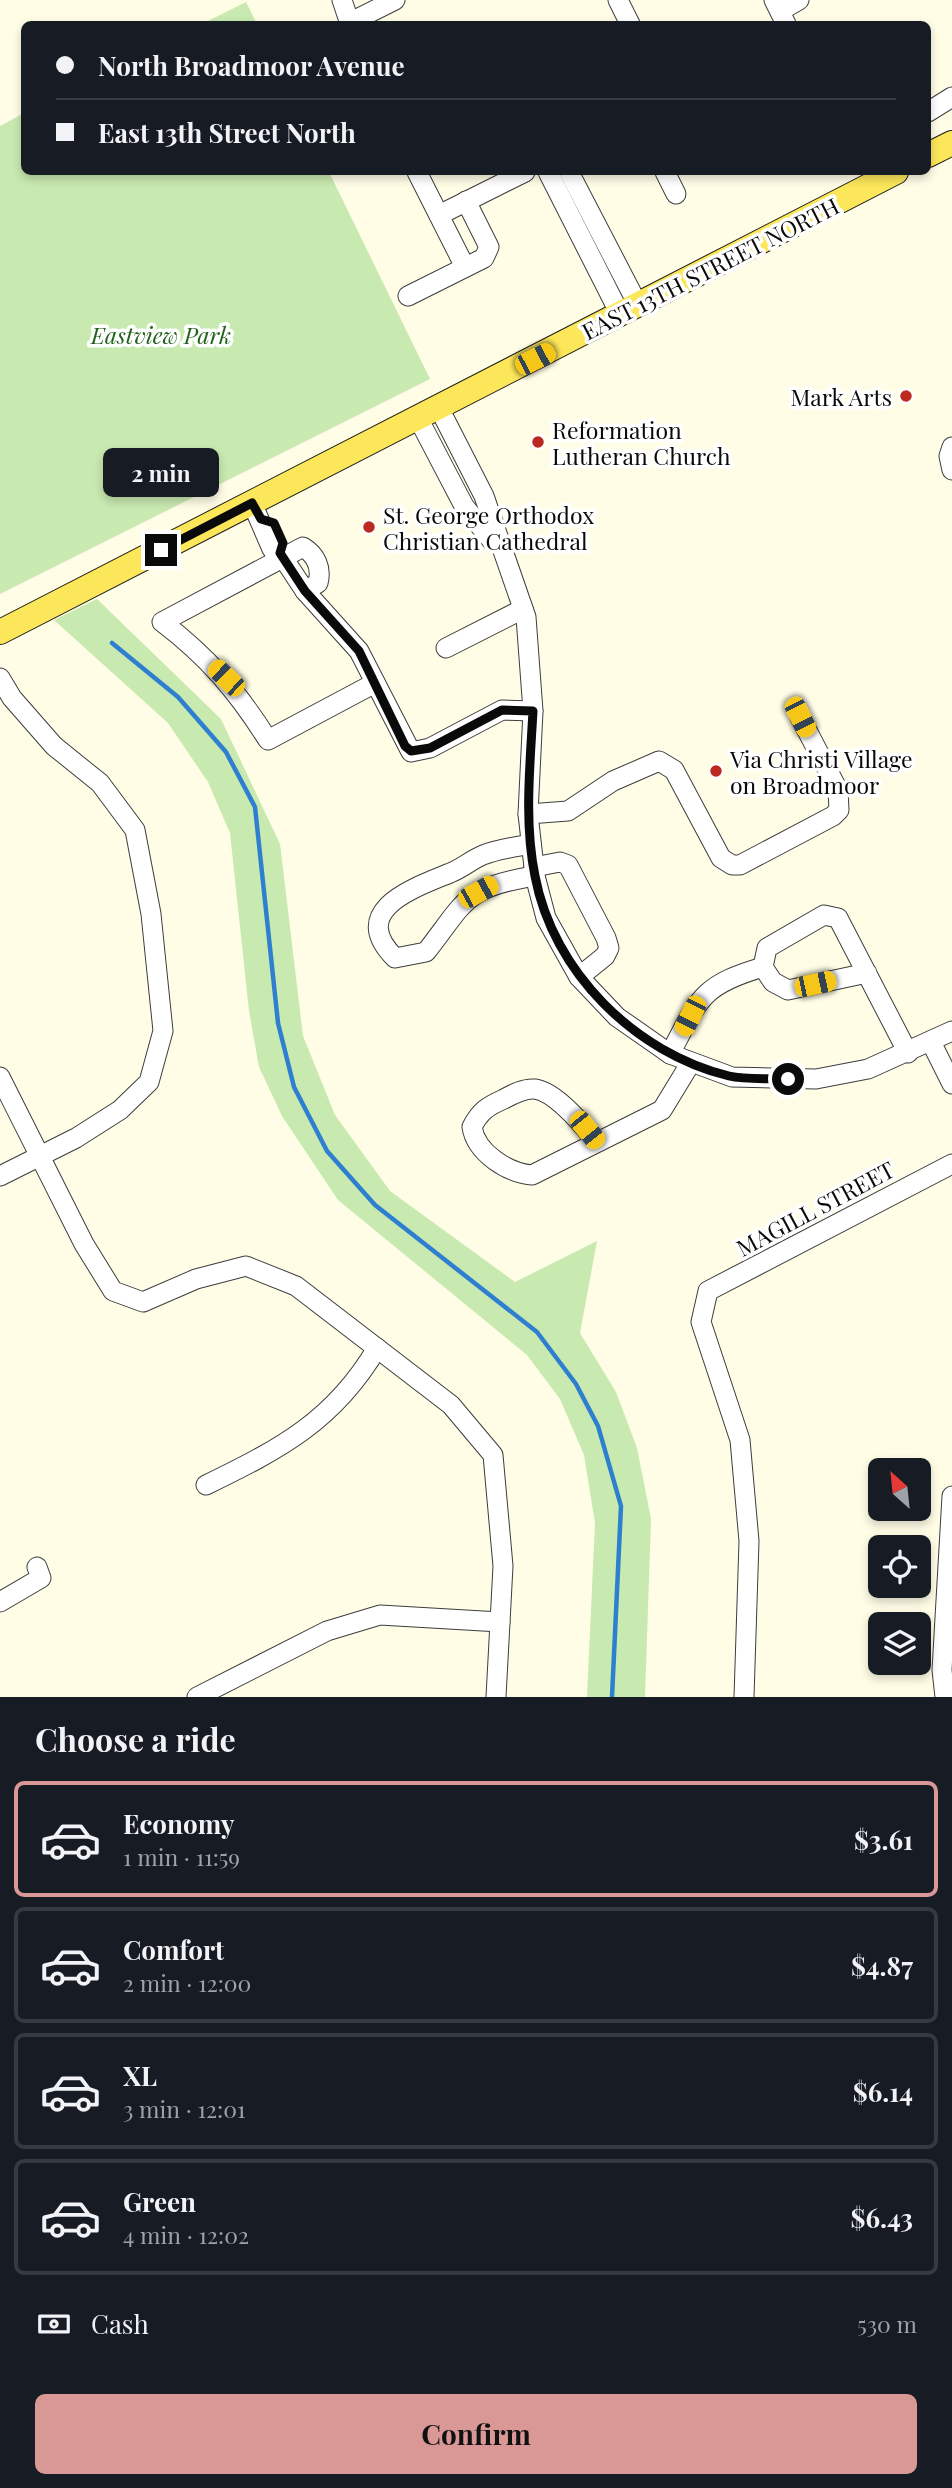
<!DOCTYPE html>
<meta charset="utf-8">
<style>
body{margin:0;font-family:"Playfair Display",serif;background:#20242c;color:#f1f3f6;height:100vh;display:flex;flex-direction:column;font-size:26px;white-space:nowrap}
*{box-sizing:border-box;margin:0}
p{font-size:23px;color:#9ea1a6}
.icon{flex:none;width:38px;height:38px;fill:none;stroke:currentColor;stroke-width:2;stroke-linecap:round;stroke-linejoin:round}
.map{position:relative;height:1697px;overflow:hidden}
.details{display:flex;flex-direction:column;background:#171b24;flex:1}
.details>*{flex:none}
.top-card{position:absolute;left:21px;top:21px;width:910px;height:154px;border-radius:10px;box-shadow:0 4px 10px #0003;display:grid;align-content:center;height:154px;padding:0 35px;background:#171b24}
.needle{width:46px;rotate:333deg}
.tools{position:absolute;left:868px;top:1458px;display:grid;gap:14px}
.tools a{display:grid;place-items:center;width:63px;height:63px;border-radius:10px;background:#171b24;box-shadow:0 4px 10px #0003;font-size:35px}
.end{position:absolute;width:32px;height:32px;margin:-16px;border:9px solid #0a0a0a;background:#fff;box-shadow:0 0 0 4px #fff}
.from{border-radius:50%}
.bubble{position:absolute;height:49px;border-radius:10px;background:#171b24;box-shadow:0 4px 10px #0003;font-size:23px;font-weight:700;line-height:49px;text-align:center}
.car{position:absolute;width:21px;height:42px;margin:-21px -10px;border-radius:9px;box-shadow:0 0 5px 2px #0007;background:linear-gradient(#f5c518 24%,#345 0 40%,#f5c518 0 76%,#345 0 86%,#f5c518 0)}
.top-card b{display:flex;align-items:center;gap:24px;height:66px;font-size:26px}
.top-card b+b{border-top:2px solid #363941}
.top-card i{width:18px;height:18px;background:#f1f3f6}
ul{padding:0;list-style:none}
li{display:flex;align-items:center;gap:21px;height:116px;margin:0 14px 10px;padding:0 21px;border:4px solid #363941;border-radius:10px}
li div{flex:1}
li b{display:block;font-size:26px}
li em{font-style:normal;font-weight:700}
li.on{border-color:#d99896}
li>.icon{width:63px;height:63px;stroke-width:1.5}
h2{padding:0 35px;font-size:32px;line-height:84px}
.pay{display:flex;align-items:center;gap:18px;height:77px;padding:0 35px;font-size:26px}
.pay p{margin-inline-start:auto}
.button{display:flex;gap:14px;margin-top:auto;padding:14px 35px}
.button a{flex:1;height:80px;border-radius:10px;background:#d99896;color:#111;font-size:28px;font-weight:700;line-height:80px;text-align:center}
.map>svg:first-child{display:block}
</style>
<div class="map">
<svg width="952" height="1697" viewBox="0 0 952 1697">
<rect width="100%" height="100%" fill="#fffde6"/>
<!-- green -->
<g fill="#c8e9b0">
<path d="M246 2 257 24H202Z"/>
<path d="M24 113V172H329L430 379 0 594V126Z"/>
<path d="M97 599 221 719 280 844 303 1036 335 1115 390 1191 515 1282 597 1241 580 1333 616 1392 637 1448 651 1519 645 1697H587L595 1523 584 1455 560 1399 527 1355 338 1200 282 1116 259 1067 249 1011 230 833 208 782 168 723 54 620Z"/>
</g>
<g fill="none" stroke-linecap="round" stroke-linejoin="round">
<!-- stream -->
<path stroke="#2f7fd0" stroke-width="4.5" d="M112 643 178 697 226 752 255 807 278 1023 294 1087 327 1151 375 1205 537 1332 576 1384 598 1426 621 1506 612 1697"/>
<defs>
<g id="minor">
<path d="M342 0 350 24"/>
<path d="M618 0 630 24"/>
<path d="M774 0 786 24"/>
<path d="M780 11 799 0"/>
<path d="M349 23 395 0"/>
<path d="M928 112 952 97"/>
<path d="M417 172 465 267"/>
<path d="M548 172 620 314"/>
<path d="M569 172 638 305"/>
<path d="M665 172 676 194"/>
<path d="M439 215 525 172"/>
<path d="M408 296 484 258 489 247 466 201"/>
<path d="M439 408 484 496 526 617 533 711 528 814 535 876 546 918 579 977 617 1017 670 1054 732 1077 816 1079 868 1069 952 1031"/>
<path d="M418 418 464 506 493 542"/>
<path d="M952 447 949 456 952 470"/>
<path d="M252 503 272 549 280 553 305 591 359 651 411 752 430 748 502 710 533 711"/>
<path d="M305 591 318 583C322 568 316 555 303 547L162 622C208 657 237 691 268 740L375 683"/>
<path d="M446 648 523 609"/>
<path d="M0 678 12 698 54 746 100 783 135 830 151 914 163 1031 149 1082 120 1110 76 1138 0 1176"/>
<path d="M528 814 568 811 613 781 659 761 674 770 721 858 732 865H740L833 816 839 810 838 790 800 717"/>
<path d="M531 844C515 847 498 849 483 855 471 860 461 869 450 873 414 888 347 910 395 958L426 952C466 901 464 887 535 876"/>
<path d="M534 867 560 862 568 865 606 938 609 948 605 956 579 977"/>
<path d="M867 973 788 990 773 982 763 967 767 948 824 915 838 918 908 1053"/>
<path d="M931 1042 952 1084"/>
<path d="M670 1054C699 999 701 985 763 967"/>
<path d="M0 1077 84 1244 113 1291 143 1302 196 1279 246 1266 296 1286 451 1405 493 1455 503 1566 496 1697"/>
<path d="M597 1142C584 1126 556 1092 535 1089 524 1088 513 1094 504 1099 488 1106 480 1111 472 1127 476 1153 508 1173 532 1175L662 1110 690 1064"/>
<path d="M206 1485C280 1449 334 1421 377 1348"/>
<path d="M0 1602 41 1578 37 1567"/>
<path d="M197 1697 327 1631 380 1615 500 1622"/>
<path d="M744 1697 749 1541 740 1440 701 1322 708 1291 952 1164"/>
<path d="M945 1697 942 1670 952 1496"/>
</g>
<g id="major">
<path d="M928 155 952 143"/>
<path d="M0 632 896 172"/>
</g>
</defs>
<!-- minor casing -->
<use href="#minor" stroke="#3d3d3d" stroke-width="21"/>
<!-- major casing -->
<use href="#major" stroke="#1b1b1b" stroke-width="26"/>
<!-- minor -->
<use href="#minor" stroke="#fff" stroke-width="19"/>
<!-- major -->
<use href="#major" stroke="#fce659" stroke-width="24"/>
</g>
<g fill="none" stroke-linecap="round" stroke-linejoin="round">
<!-- route -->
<path stroke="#0a0a0a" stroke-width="9" d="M161 550 252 503 261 519 274 523 283 543 280 553 305 591 359 651 405 746 411 751 430 748 502 710 533 711C530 766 524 822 535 876 553 972 635 1053 729 1076 747 1080 769 1078 788 1079"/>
</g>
<!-- markers -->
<g fill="#bb2920" stroke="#fff" stroke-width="2.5">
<circle cx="906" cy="396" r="7"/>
<circle cx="538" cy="442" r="7"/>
<circle cx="369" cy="527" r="7"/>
<circle cx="716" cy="771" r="7"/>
</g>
<g text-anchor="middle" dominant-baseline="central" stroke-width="7" stroke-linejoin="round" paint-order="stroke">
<!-- street labels -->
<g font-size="23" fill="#0a0a0a" stroke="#fff">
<text transform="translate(710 268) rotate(-27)">EAST 13TH STREET NORTH</text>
<text transform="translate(815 1208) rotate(-28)">MAGILL STREET</text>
</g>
<!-- park labels -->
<g font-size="23" font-style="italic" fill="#21611a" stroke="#fff">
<text x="161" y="334">Eastview Park</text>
</g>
<!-- poi labels -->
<g font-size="23" fill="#0a0a0a" stroke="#fff" text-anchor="start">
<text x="892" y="396" text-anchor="end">Mark Arts</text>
<text x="552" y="429">Reformation<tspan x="552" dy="26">Lutheran Church</tspan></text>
<text x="383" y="514">St. George Orthodox<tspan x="383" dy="26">Christian Cathedral</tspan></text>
<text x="730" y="758">Via Christi Village<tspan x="730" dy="26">on Broadmoor</tspan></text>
</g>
</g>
</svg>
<div class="tools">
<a><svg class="needle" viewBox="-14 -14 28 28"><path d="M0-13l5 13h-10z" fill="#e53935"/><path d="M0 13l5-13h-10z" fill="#9ea1a6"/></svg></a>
<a><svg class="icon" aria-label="locate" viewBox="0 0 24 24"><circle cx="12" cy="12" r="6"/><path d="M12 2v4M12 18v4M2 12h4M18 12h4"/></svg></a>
<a><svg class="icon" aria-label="layers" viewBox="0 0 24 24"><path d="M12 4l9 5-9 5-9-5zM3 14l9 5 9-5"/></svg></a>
</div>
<i class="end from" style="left:788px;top:1079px"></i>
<i class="end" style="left:161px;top:550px"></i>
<div class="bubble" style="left:103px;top:448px;width:116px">2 min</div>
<i class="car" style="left:535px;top:359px;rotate:63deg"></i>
<i class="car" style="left:226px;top:678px;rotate:314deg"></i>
<i class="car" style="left:800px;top:717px;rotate:153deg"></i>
<i class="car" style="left:478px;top:892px;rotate:61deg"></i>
<i class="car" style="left:815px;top:984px;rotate:78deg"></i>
<i class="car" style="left:690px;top:1016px;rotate:207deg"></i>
<i class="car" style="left:587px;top:1130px;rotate:141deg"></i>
<div class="top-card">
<b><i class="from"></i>North Broadmoor Avenue</b>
<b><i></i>East 13th Street North</b>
</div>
</div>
<section class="details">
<h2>Choose a ride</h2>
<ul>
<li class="on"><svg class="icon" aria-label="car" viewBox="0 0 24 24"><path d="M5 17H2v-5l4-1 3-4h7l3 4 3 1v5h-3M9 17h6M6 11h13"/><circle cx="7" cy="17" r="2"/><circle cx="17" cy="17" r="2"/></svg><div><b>Economy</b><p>1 min · 11:59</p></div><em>$3.61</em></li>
<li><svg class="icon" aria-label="car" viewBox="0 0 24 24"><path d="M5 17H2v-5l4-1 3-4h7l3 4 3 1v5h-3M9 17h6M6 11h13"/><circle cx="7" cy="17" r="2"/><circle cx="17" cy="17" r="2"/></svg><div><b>Comfort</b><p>2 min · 12:00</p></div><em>$4.87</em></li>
<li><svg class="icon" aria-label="car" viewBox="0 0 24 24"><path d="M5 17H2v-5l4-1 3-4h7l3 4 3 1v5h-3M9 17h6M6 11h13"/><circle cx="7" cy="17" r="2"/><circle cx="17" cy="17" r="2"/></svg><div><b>XL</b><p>3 min · 12:01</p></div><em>$6.14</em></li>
<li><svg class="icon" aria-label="car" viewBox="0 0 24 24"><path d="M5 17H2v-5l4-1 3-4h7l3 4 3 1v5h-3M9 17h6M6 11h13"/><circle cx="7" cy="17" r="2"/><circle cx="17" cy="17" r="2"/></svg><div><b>Green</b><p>4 min · 12:02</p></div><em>$6.43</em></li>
</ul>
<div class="pay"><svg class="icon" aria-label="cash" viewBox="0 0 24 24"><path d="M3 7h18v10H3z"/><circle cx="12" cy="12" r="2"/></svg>Cash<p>530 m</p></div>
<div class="button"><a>Confirm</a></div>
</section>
